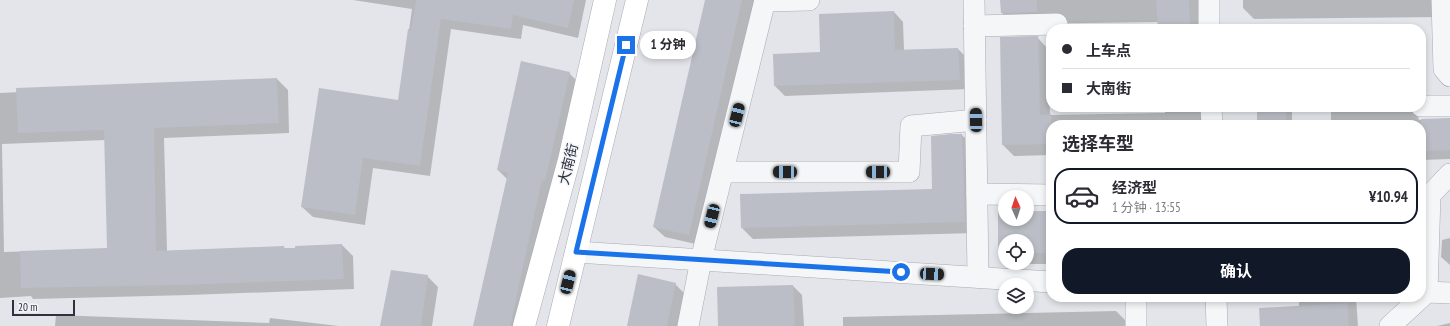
<!DOCTYPE html>
<html lang="zh">
<meta charset="utf-8">
<style>
body{margin:0;font-family:"PT Sans Narrow","Noto Sans SC",sans-serif;background:#f7f7f7;color:#2b2b33;height:100vh;display:flex;flex-direction:column;font-size:15px;white-space:nowrap}
*{box-sizing:border-box;margin:0}
p{font-size:13px;color:#7c7c81}
.icon{flex:none;width:22px;height:22px;fill:none;stroke:currentColor;stroke-width:2;stroke-linecap:round;stroke-linejoin:round}
.map{position:relative;flex:1;overflow:hidden}
.details{position:absolute;left:1046px;top:120px;width:380px;height:182px;display:flex;flex-direction:column;background:#fff;border-radius:16px;box-shadow:0 2px 6px #0003}
.details>*{flex:none}
.banner{position:absolute;left:1046px;top:24px;width:380px;height:88px;border-radius:16px;box-shadow:0 2px 6px #0003;display:grid;align-content:center;height:88px;padding:0 16px;background:#fff}
.needle{width:26px;rotate:357deg}
.controls{position:absolute;left:998px;top:190px;display:grid;gap:8px}
.controls a{display:grid;place-items:center;width:36px;height:36px;border-radius:50%;background:#fff;box-shadow:0 2px 6px #0003;font-size:20px}
.scale{position:absolute;left:12px;bottom:10px;width:63px;box-sizing:border-box;padding-left:4px;border:2px solid #2d3140;border-top:0;font-size:11px;line-height:14px;white-space:nowrap;color:#2d3140;-webkit-text-stroke:3px #f2f4f7;paint-order:stroke}
.end{position:absolute;width:18px;height:18px;margin:-9px;border:5px solid #1a73e8;background:#fff;box-shadow:0 0 0 2px #fff}
.from{border-radius:50%}
.bubble{position:absolute;height:28px;border-radius:14px;background:#fff;box-shadow:0 2px 6px #0003;font-size:13px;font-weight:700;line-height:28px;text-align:center}
.car{position:absolute;width:12px;height:24px;margin:-12px -6px;border-radius:5px;box-shadow:0 0 3px 1px #0007;background:linear-gradient(#222 24%,#8ab4d8 0 40%,#222 0 76%,#8ab4d8 0 86%,#222 0)}
.banner b{display:flex;align-items:center;gap:14px;height:38px;font-size:15px}
.banner b+b{border-top:1px solid #e1e1e2}
.banner i{width:10px;height:10px;background:#2b2b33}
ul{padding:0;list-style:none}
li{display:flex;align-items:center;gap:12px;height:56px;margin:0 8px 6px;padding:0 8px;border:2px solid transparent;border-radius:16px}
li div{flex:1}
li b{display:block;font-size:15px}
li em{font-style:normal;font-weight:700}
li.current{border-color:#111827}
li>.icon{width:36px;height:36px;stroke-width:1.5}
h2{padding:0 16px;font-size:18px;line-height:48px}
.primary-button{display:flex;gap:8px;margin-top:auto;padding:8px 16px}
.primary-button a{flex:1;height:46px;border-radius:16px;background:#111827;color:#fff;font-size:16px;font-weight:700;line-height:46px;text-align:center}
.map>svg:first-child{display:block}
</style>
<div class="map">
<svg width="1450" height="326" viewBox="0 0 1450 326">
<rect width="100%" height="100%" fill="#e3e5ea"/>
<!-- shadow -->
<g fill="#0003" fill-rule="evenodd">
<path d="M353 0H586L578 38 523 25 521 39 451 29 430 176 373 168 365 225 313 217 302 207 399 102 412 9Z"/>
<path d="M707 0H758L700 245 665 237 654 227Z"/>
<path d="M1001 0H1200L1201 29H1160L1159 22 1013 24 1002 13Z"/>
<path d="M1243 0H1447L1441 17 1254 19 1243 8Z"/>
<path d="M894 12 903 22 904 50 958 49 967 58 969 89 785 96 775 86 774 55 822 53Z"/>
<path d="M1037 37 1048 49 1050 115 1165 113V107H1204V125H1051V155L1014 156 1003 145 1001 38Z"/>
<path d="M1421 50 1425 54 1426 105 1420 110 1418 117 1419 120 1450 119V159L1421 160V125H1295V123L1331 122V107H1421Z"/>
<path d="M569 73 580 84 523 326H474L507 179 498 170Z"/>
<path d="M277 79 288 90 289 133 164 138 167 251 284 247 285 249 342 245 353 256 354 289 189 295 33 299 31 296 0 298V93ZM106 140 109 249 4 252 2 144Z"/>
<rect x="1258" y="107" width="34" height="18"/>
<path d="M962 135 973 146 975 233 753 239 742 228 933 190Z"/>
<path d="M1005 212V219H1027V212H1051V264H1010L1009 263H1027V241H1005V259L999 253Z"/>
<path d="M1450 238V265L1441 257 1442 240Z"/>
<path d="M427 276 438 287 432 326H381Z"/>
<path d="M675 284 686 295 680 326H628Z"/>
<path d="M793 286 802 295 804 326H719Z"/>
<path d="M1299 297H1356L1358 326H1261L1299 307Z"/>
<path d="M1116 311 1127 322V326H843V317Z"/>
<path d="M56 315 269 323 270 318 339 326H55Z"/>
<path d="M1450 323V326H1437Z"/>
</g>
<!-- building -->
<g fill="#bbbec6">
<path d="M416 0H574L568 28 513 15 511 29 441 19 420 166 363 158 355 215 301 207 319 88 398 100 408 29 411 30Z"/>
<path d="M705 0H742L689 235 653 227Z"/>
<path d="M1000 0H1037V12L1001 13Z"/>
<path d="M1156 0H1189L1190 29H1158Z"/>
<path d="M894 11 895 50 958 48 960 80 774 86 773 54 820 52 819 14Z"/>
<path d="M1038 36 1040 115 1051 114V144L1002 145 1000 37Z"/>
<path d="M521 61 570 72 545 181 542 180 510 326H473L508 173 497 170Z"/>
<path d="M277 78 279 123 154 128 156 251 284 246V248H295V246L342 244 344 279 178 285 21 288 20 251 107 248 104 130 18 133 16 88Z"/>
<rect x="1257" y="107" width="29" height="18"/>
<path d="M1450 118V150L1421 151V119Z"/>
<path d="M951 134H962L965 222 741 228 740 194 932 189 931 136Z"/>
<path d="M998 211H1005V219H1027V211H1051V253H1027V241H1005V253H998Z"/>
<path d="M391 270 428 275 421 326H380Z"/>
<path d="M638 274 676 283 667 326H627Z"/>
<path d="M793 285 795 326H718L717 287Z"/>
<path d="M1348 303 1349 326H1260L1259 308Z"/>
</g>
<g fill="none" stroke-linecap="round" stroke-linejoin="round">
<defs>
<g id="street">
<path d="M974 0 978 277"/>
<path d="M1209 0V29"/>
<path d="M1442 0 1444 69 1450 76"/>
<path d="M765 1 809 0"/>
<path d="M974 26 1057 24 1058 29"/>
<path d="M1421 106H1450"/>
<path d="M1211 107 1212 125"/>
<path d="M723 172H909L911 126 976 120"/>
<path d="M977 194 1051 195"/>
<path d="M576 252 1051 282"/>
<path d="M1427 292 1450 293"/>
<path d="M1216 297 1217 326"/>
<path d="M688 326 701 260 765 0"/>
<path d="M1136 326V297"/>
<path d="M1390 326 1427 292 1430 195 1450 174"/>
</g>
<g id="secondary">
<path d="M524 326 569 160 605 0"/>
<path d="M558 326 637 0"/>
</g>
</defs>
<!-- street casing -->
<use href="#street" stroke="#a9abb4" stroke-width="22"/>
<!-- secondary casing -->
<use href="#secondary" stroke="#a9abb4" stroke-width="23"/>
<!-- street -->
<use href="#street" stroke="#f5f6f8" stroke-width="21"/>
<!-- secondary -->
<use href="#secondary" stroke="#fff" stroke-width="22"/>
</g>
<g fill="none" stroke-linecap="round" stroke-linejoin="round">
<!-- route -->
<path stroke="#1a73e8" stroke-width="5" d="M626 45 576 252 901 272"/>
</g>
<g text-anchor="middle" dominant-baseline="central" stroke-width="3" stroke-linejoin="round" paint-order="stroke">
<!-- street labels -->
<g font-size="14" fill="#2d3140" stroke="#f2f4f7">
<text transform="translate(568 164) rotate(-76)">大南街</text>
</g>
</g>
</svg>
<div class="controls">
<a><svg class="needle" viewBox="-14 -14 28 28"><path d="M0-13l5 13h-10z" fill="#e53935"/><path d="M0 13l5-13h-10z" fill="#7c7c81"/></svg></a>
<a><svg class="icon" aria-label="locate" viewBox="0 0 24 24"><circle cx="12" cy="12" r="6"/><path d="M12 2v4M12 18v4M2 12h4M18 12h4"/></svg></a>
<a><svg class="icon" aria-label="layers" viewBox="0 0 24 24"><path d="M12 4l9 5-9 5-9-5zM3 14l9 5 9-5"/></svg></a>
</div>
<div class="scale">20 m</div>
<i class="end from" style="left:901px;top:272px"></i>
<i class="end" style="left:626px;top:45px"></i>
<div class="bubble" style="left:640px;top:31px;width:56px">1 分钟</div>
<i class="car" style="left:737px;top:115px;rotate:14deg"></i>
<i class="car" style="left:976px;top:120px;rotate:359deg"></i>
<i class="car" style="left:785px;top:172px;rotate:270deg"></i>
<i class="car" style="left:878px;top:172px;rotate:270deg"></i>
<i class="car" style="left:712px;top:216px;rotate:194deg"></i>
<i class="car" style="left:932px;top:274px;rotate:93deg"></i>
<i class="car" style="left:568px;top:282px;rotate:14deg"></i>
<div class="banner">
<b><i class="from"></i>上车点</b>
<b><i></i>大南街</b>
</div>
<section class="details">
<h2>选择车型</h2>
<ul>
<li class="current"><svg class="icon" aria-label="car" viewBox="0 0 24 24"><path d="M5 17H2v-5l4-1 3-4h7l3 4 3 1v5h-3M9 17h6M6 11h13"/><circle cx="7" cy="17" r="2"/><circle cx="17" cy="17" r="2"/></svg><div><b>经济型</b><p>1 分钟 · 13:55</p></div><em>¥10.94</em></li>
</ul>
<div class="primary-button"><a>确认</a></div>
</section>
</div>
